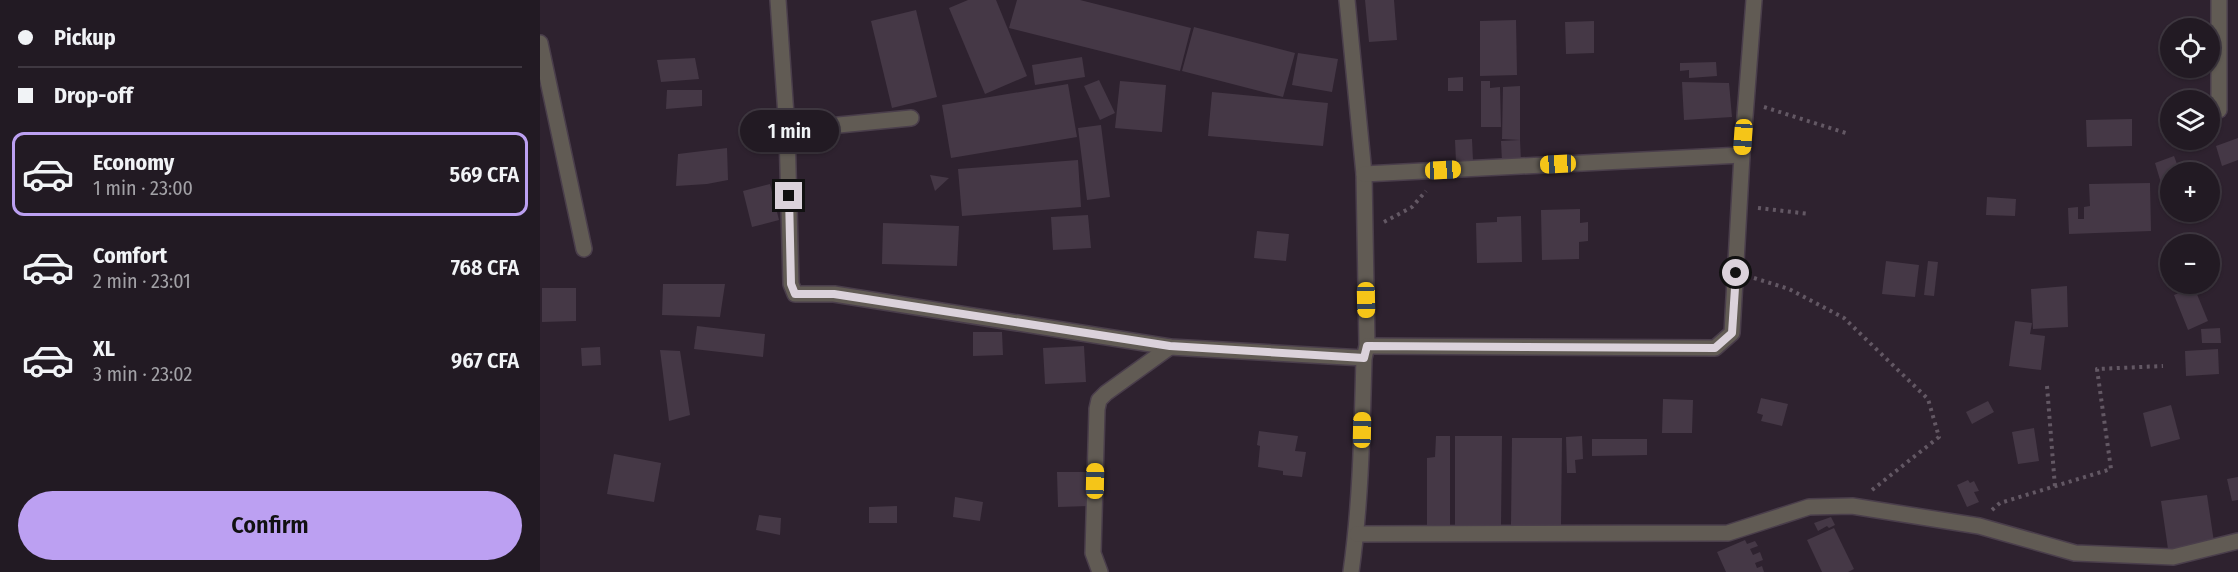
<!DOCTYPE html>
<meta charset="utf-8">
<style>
body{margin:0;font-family:"Fira Sans Condensed",sans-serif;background:#2a232b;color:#f1f3f6;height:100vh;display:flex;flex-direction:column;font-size:22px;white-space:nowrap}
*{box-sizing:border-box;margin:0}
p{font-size:20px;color:#a2a1a6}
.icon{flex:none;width:33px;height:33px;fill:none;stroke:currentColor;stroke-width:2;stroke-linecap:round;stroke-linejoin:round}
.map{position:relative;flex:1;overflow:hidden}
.drawer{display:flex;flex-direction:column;background:#221a23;width:540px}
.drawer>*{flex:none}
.top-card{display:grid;align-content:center;height:132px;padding:0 18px;background:#221a23}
.tools{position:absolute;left:1620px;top:18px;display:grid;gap:12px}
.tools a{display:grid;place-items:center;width:60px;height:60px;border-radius:50%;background:#221a23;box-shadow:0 2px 4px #0004,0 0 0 2px #3f3841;font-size:30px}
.end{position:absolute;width:27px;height:27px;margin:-14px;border:8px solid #dbd2db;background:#111;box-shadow:0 0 0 3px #111}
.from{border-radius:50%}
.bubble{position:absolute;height:42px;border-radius:21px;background:#221a23;box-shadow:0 2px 4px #0004,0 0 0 2px #3f3841;font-size:20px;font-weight:600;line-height:42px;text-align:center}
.car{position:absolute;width:18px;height:36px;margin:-18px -9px;border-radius:8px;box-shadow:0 0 4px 2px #0007;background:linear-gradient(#f5c518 24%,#345 0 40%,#f5c518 0 76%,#345 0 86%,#f5c518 0)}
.top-card b{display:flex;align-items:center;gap:21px;height:57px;font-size:22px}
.top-card b+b{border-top:2px solid #3f3841}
.top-card i{width:15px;height:15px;background:#f1f3f6}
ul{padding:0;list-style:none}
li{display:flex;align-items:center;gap:18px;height:84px;margin:0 12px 9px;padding:0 6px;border:3px solid transparent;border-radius:12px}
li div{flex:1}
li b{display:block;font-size:22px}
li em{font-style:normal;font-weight:600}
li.on{border-color:#bca0f2}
li>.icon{width:54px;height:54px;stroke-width:1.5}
.button{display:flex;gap:12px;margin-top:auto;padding:12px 18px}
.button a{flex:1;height:69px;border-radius:36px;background:#bca0f2;color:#111;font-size:24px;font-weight:600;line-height:69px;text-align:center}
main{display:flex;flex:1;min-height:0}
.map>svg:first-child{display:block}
</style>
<main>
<section class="drawer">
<div class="top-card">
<b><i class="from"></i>Pickup</b>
<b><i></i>Drop-off</b>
</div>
<ul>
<li class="on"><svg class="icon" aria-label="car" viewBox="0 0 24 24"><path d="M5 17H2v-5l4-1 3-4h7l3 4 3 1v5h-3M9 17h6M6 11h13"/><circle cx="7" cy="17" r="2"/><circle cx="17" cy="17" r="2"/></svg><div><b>Economy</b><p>1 min · 23:00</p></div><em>569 CFA</em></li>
<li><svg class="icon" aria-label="car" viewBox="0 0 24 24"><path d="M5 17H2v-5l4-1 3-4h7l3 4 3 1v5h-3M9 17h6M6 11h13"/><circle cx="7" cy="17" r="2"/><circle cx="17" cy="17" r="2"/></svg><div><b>Comfort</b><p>2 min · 23:01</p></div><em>768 CFA</em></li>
<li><svg class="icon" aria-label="car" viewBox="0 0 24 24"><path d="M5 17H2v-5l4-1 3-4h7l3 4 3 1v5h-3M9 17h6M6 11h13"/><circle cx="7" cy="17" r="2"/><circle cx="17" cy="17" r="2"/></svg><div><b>XL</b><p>3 min · 23:02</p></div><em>967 CFA</em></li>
</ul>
<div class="button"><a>Confirm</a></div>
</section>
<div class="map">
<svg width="1698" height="572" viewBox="0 0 1698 572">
<rect width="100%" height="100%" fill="#2e222f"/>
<!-- building -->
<g fill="#453846">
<path d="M428 0H456L487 76 445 94 409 8Z"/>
<path d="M477 0H540L651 28 640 71 469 28Z"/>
<path d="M825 0H854L857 40 829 42Z"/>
<path d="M376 10 397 97 352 108 331 21Z"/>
<path d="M976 20 977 75 940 76V21Z"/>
<path d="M1054 21V53L1026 54 1025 22Z"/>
<path d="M654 27 755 53 743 97 642 71Z"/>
<path d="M758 53 798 59 792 92 752 85Z"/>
<path d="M542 57 545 77 495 85 492 65Z"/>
<path d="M155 58 159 79 121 82 117 60Z"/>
<path d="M1176 62 1177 76 1149 78V70L1140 71V63Z"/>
<path d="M923 77V91H908V78Z"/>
<path d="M559 80 575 113 560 120 544 86Z"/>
<path d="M580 81 626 85 622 132 575 128Z"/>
<path d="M941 81H950V88L960 87 961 127H941Z"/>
<path d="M1142 82 1189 83 1192 117 1144 120Z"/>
<path d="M528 84 537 137 411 158 402 105Z"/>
<path d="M980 86V140L962 139 963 87Z"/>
<path d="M127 90H162V106L126 109Z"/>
<path d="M672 92 788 103 783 146 668 136Z"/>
<path d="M1592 119V146L1547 147 1546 120Z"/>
<path d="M561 125 570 197 547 200 538 128Z"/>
<path d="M1698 138V160L1682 166 1676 146Z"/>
<path d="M932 139 933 161 916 162 915 140Z"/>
<path d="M980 140 981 161 962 162 961 141Z"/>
<path d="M187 148 188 180 167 184 136 186 138 154Z"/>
<path d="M1634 156 1640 172H1630V180L1621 183 1615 163Z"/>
<path d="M538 160 541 207 422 216 418 169Z"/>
<path d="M390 175 409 178 395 191Z"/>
<path d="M1610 183 1611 231 1529 234 1528 208 1538 207V219H1544V207L1550 206 1549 184Z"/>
<path d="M230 184 239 220 212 227 203 191Z"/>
<path d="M1447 197 1476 199 1475 216 1446 215Z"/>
<path d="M1040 209V223L1048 222V241L1039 242V259L1002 260 1001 210Z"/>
<path d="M548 215 551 248 513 250 511 217Z"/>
<path d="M981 216 982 262 937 263 936 223 957 222V217Z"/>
<path d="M343 223 419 226 417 266 342 264Z"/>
<path d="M717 231 749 234 746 261 714 258Z"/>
<path d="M1346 261 1379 265 1375 297 1342 294Z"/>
<path d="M1388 261 1398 262 1394 296 1384 295Z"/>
<path d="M123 284H185L180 317 122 315Z"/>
<path d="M1527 286 1528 327 1493 329 1491 289Z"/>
<path d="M1654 287 1668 321 1648 330 1634 295Z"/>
<path d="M2 288H36V321L2 322Z"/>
<path d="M1475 321 1492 323 1490 334 1505 336 1501 370 1469 366Z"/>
<path d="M157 326 225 334 223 357 154 349Z"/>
<path d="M1680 328 1681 343H1662L1661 329Z"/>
<path d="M433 332H462L463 355 433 356Z"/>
<path d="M544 346 546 382 505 384 503 348Z"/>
<path d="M60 347 61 365 42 366 41 348Z"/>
<path d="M1678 349 1679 374 1646 376 1645 351Z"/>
<path d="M120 350 140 351 150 415 129 421Z"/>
<path d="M1221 398 1248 404 1242 426 1221 421 1223 415 1217 413Z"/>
<path d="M1123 399 1153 400 1152 433H1122Z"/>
<path d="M1448 401 1454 412 1432 424 1426 412Z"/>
<path d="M1631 405 1640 439 1611 447 1603 413Z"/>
<path d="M1494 428 1499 461 1478 464 1472 432Z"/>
<path d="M719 431 758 436 755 451 766 452 762 477 743 475V471L718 467 720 446 717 445Z"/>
<path d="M896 436H910V526H887V458L895 457Z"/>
<path d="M915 436H962L961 526 915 525Z"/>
<path d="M1042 436 1043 459 1035 460 1036 473H1027L1026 437Z"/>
<path d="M972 438H1022L1021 525H971Z"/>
<path d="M1052 439H1107V455L1052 456Z"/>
<path d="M74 454 121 463 114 502 67 494Z"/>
<path d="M517 472H548L549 506 518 507Z"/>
<path d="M1698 477V500L1692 501 1687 479Z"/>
<path d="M1428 480 1430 483 1434 481 1439 491 1434 492 1439 502 1427 507 1417 485Z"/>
<path d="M1667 495 1674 542 1628 549 1621 501Z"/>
<path d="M415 497 443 502 440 521 413 517Z"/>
<path d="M357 506V523H329V507Z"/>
<path d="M219 515 241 518 240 535 216 530Z"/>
<path d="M1291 517 1295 525 1289 528 1287 526 1278 531 1274 523Z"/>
<path d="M1294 528 1314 569 1308 572H1282L1267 540Z"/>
<path d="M1205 540 1207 544 1215 541 1218 546 1210 549 1213 555 1220 552 1223 560 1215 563 1217 568 1222 566 1224 572H1186L1177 552Z"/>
</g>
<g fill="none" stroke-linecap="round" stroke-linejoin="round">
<defs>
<g id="street">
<path d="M238 0 247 130 251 284 255 294H294L630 347 824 358"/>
<path d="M807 0 824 174 827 346 824 358C822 430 821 501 811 572"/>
<path d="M1679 0V110"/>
<path d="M0 43 44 249"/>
<path d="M247 130 371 118"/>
<path d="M824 174 1202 155"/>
<path d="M827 346 1175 348 1192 333 1202 155 1214 0"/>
<path d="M817 534 1188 533 1269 507 1312 506 1439 526 1535 553 1633 557 1698 541"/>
<path d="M560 572 553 553 557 409 559 400 566 393 630 347"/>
</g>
</defs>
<!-- street casing -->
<use href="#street" stroke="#4a3e4b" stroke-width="18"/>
<!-- path -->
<g stroke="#635864" stroke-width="4" stroke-dasharray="3 4.5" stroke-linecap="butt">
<path d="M1224 107 1309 134"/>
<path d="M1218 208 1270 214"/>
<path d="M844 222 872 207 886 191"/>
<path d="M1214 278 1249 289 1304 318 1388 399 1399 437 1332 490"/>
<path d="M1507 386 1515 487"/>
<path d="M1452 510 1460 503 1571 469 1557 369 1623 366"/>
</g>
<!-- street -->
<use href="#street" stroke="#615b54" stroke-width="15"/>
</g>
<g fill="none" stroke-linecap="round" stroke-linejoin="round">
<!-- route -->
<path stroke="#dbd2db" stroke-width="8" d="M249 196 251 284 255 294H294L630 346 824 358 827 346 1175 348 1192 333 1196 273"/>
</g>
</svg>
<div class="tools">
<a><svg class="icon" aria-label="locate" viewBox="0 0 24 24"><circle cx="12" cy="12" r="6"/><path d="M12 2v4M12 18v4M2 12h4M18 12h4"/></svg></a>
<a><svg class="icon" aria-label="layers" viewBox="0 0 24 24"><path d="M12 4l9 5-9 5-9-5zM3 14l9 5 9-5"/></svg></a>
<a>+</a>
<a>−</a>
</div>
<i class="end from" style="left:1196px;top:273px"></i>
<i class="end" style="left:249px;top:196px"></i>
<div class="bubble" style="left:200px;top:110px;width:99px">1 min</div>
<i class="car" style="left:1203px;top:137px;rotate:184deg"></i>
<i class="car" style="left:1018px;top:164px;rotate:267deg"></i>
<i class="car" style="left:903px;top:170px;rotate:87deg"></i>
<i class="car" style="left:826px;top:300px;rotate:179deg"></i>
<i class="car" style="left:822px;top:430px;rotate:1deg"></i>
<i class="car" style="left:555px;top:481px;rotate:1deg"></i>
</div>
</main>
